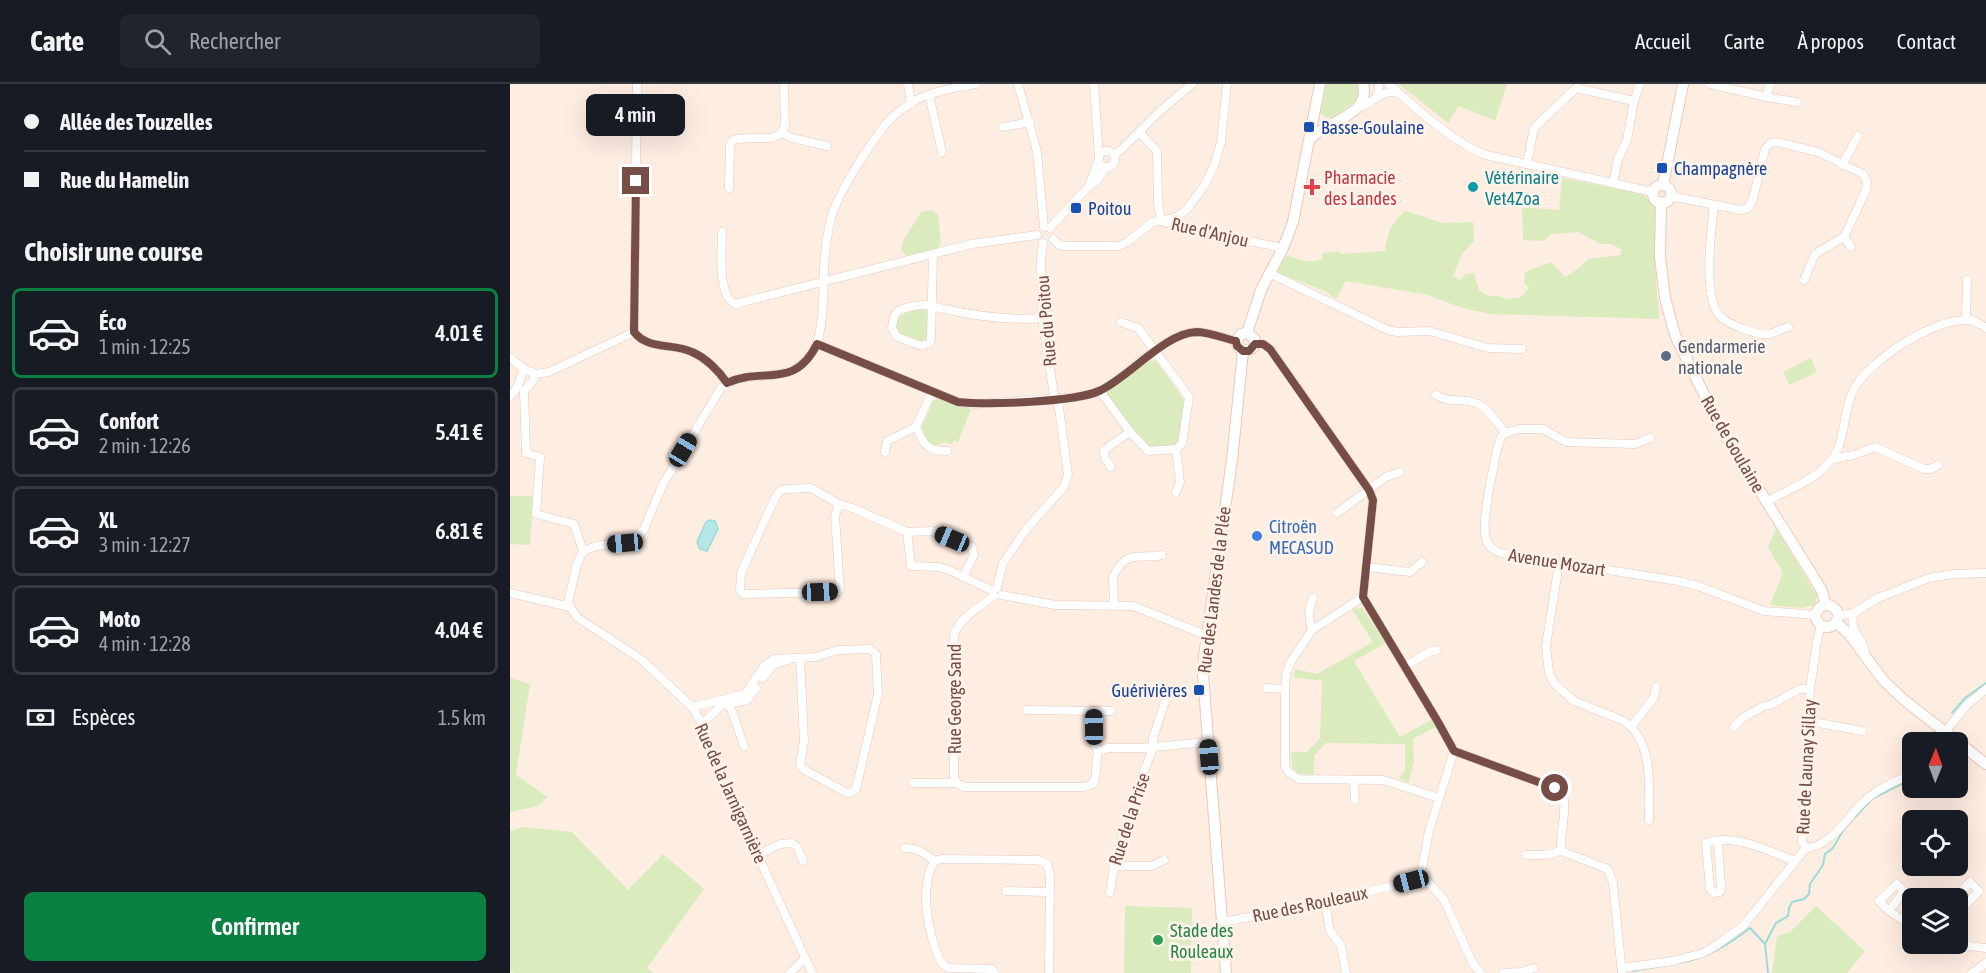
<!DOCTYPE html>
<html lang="fr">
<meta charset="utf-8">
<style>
body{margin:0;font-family:"Asap Condensed",sans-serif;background:#20242c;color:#f1f3f6;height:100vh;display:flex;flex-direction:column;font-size:22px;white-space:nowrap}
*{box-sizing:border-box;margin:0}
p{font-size:20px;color:#9ea1a6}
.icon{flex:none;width:33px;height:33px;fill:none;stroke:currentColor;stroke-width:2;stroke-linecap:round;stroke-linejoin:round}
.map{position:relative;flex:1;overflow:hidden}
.details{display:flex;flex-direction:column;background:#171b24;width:510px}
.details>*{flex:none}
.hud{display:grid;align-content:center;height:132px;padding:0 24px;background:#171b24}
.needle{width:39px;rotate:1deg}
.tools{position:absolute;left:1392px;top:648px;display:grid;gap:12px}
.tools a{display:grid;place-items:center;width:66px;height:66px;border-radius:9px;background:#171b24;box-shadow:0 6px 24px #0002;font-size:30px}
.end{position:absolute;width:27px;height:27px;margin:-14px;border:8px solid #764e46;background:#fff;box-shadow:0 0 0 3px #fff}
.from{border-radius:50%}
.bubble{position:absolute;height:42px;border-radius:9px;background:#171b24;box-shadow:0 6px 24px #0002;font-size:20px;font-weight:600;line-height:42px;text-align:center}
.car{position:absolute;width:18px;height:36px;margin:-18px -9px;border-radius:8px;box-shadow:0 0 4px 2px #0007;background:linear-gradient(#222 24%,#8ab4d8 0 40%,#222 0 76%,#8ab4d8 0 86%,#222 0)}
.hud b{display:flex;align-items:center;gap:21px;height:57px;font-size:22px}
.hud b+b{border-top:2px solid #363941}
.hud i{width:15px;height:15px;background:#f1f3f6}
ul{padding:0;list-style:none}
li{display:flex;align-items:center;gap:18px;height:90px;margin:0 12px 9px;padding:0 12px;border:3px solid #363941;border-radius:9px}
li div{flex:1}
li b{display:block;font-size:22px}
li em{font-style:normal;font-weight:600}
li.active{border-color:#0b8043}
li>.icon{width:54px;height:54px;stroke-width:1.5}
h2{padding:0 24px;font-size:27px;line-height:72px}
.pay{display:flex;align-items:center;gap:15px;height:66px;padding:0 24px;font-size:22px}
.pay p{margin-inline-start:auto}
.button{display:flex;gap:12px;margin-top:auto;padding:12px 24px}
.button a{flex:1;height:69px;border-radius:9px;background:#0b8043;color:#fff;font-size:24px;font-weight:600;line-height:69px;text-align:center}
header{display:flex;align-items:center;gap:36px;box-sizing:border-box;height:84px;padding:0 30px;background:#171b24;border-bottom:2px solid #363941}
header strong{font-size:28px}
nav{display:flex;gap:33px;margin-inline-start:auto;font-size:21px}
.search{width:420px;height:54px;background:#20242c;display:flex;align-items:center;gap:15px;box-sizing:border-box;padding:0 21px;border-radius:9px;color:#9ea1a6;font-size:22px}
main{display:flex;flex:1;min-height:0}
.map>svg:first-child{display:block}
</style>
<header>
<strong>Carte</strong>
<div class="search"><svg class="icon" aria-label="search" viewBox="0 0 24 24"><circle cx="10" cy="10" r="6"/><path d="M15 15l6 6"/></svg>Rechercher</div>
<nav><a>Accueil</a><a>Carte</a><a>À propos</a><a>Contact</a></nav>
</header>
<main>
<section class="details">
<div class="hud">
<b><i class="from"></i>Allée des Touzelles</b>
<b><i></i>Rue du Hamelin</b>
</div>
<h2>Choisir une course</h2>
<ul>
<li class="active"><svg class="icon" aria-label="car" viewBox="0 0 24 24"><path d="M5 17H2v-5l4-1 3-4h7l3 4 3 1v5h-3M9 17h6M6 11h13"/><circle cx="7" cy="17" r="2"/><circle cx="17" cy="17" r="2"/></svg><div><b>Éco</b><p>1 min · 12:25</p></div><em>4.01 €</em></li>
<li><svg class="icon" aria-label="car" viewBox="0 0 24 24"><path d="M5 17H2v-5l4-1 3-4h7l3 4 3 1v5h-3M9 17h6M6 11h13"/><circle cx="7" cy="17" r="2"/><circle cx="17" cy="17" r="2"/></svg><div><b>Confort</b><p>2 min · 12:26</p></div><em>5.41 €</em></li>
<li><svg class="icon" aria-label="car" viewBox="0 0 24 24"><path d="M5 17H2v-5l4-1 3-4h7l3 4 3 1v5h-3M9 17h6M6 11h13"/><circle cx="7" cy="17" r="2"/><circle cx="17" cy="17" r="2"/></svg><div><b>XL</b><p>3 min · 12:27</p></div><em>6.81 €</em></li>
<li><svg class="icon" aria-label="car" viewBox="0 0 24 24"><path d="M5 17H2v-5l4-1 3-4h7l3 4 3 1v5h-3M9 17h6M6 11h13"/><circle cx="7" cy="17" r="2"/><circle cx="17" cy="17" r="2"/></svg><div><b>Moto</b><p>4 min · 12:28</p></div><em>4.04 €</em></li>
</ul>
<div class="pay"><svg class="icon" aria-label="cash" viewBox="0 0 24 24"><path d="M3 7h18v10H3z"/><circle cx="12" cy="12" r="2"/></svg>Espèces<p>1.5 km</p></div>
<div class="button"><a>Confirmer</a></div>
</section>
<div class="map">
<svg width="1476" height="889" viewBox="0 0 1476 889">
<rect width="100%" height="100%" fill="#feede1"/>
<!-- green -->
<g fill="#daecbe">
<path d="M816 0H848V15L824 33 816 34 811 30V27Z"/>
<path d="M889 0H997L985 37 949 22 938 39Z"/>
<path d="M1052 94 1133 110 1145 123V181L1149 235 980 230 952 224 918 211 836 197 826 215 817 208 766 188 777 171C790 176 799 180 812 175L813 169 829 167 830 170 875 167C877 150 881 138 896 127L933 139 963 138 964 157 952 170 943 192 950 196 956 190 964 189 969 206 978 212H989L996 215 1011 213 1019 204 1014 199 1015 188 1041 178 1055 193 1066 186 1078 175 1111 171V165L1101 160H1090L1068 148 1042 150 1034 157 1013 156 1012 123 1049 126Z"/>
<path d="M421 126 428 131 431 159 426 166 396 172 391 165 393 157 411 128Z"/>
<path d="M409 225 417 227C420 235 420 252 414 257L409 258 388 249C381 232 396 229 409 225Z"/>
<path d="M1301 274 1307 288 1279 301 1273 288Z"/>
<path d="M641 276 646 277 674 316 669 358 664 362 638 366 596 308Z"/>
<path d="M428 315 461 325 448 358 444 356 442 360 435 358 425 362 418 359 411 343 420 326V318Z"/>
<path d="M0 412H24L20 461 0 460Z"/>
<path d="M1266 444 1307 512 1305 521 1292 524 1260 521 1273 489 1258 463Z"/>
<path d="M852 524 876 559 844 577 890 653 923 635 928 642 903 655 904 678 898 699 889 694 895 687V660L816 659 804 672V691L788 689 782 683 781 668H797L810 654 812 597 783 593 785 585 807 590 863 558 842 525Z"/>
<path d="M0 594 20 600 6 691 37 713 28 722 0 728Z"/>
<path d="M14 743 62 748 118 806 153 770 194 805 137 884 143 889H4L0 886V747Z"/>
<path d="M615 822 682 824 681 889H614Z"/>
<path d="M1306 822 1355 867 1337 889H1262L1267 852 1280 848Z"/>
</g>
<!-- water -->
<path fill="#b4e8e6" stroke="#9adbd8" stroke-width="1.5" d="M199 436 205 437 208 445 197 467 190 465 187 458 196 438Z"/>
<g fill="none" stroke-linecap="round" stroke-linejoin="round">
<!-- stream -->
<g stroke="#9adbd8" stroke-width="2">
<path d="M1442 629 1455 614 1476 599"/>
<path d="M1419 658 1426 647"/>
<path d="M1397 687 1402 679"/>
<path d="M1255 860 1258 889"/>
<path d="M1169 879C1197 874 1218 861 1240 844L1255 860 1266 839 1278 832 1279 824 1282 818 1294 815 1299 810 1300 800 1313 781 1315 770 1323 764 1334 745 1362 715 1397 697"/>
<path d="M1123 887 1151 882"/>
</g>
<defs>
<g id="street">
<path d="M127 0 124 248C138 266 163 259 182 268 196 274 209 287 217 299"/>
<path d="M398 0 401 20"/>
<path d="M508 0 527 67 534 143"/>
<path d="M584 0 589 74"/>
<path d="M879 0C905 24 944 59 976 71L1143 108"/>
<path d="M1200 0 1256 13 1287 18"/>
<path d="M419 11 432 68"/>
<path d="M868 13 869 0"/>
<path d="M1256 13 1260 0"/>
<path d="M1124 17 1130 0"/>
<path d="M848 24C863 19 872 5 887 9"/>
<path d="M493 43 520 38"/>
<path d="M629 48 647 67 648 119 651 137 674 144 773 164"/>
<path d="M272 49 282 54 317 62"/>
<circle cx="597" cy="75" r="8"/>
<path d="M603 71 612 65 649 28 682 0"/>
<path d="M1017 80 1024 44 1066 4 1124 17 1117 56 1108 75 1103 99"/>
<path d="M1332 81 1348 52"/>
<path d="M579 102 589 75"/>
<path d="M219 104 220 61 223 56C239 51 259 59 272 49L275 41 274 0"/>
<path d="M1160 112 1231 126 1238 124 1243 115 1255 65 1261 59 1266 58 1308 68 1353 90 1357 97 1356 106 1334 153 1305 170 1294 196"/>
<path d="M1204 121C1201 147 1193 210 1209 231 1215 238 1225 242 1233 245 1241 247 1252 252 1260 250 1266 248 1272 245 1278 243"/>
<path d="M540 144 579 102 585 99 597 83"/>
<path d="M212 148C212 166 207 211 225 220L462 160 527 151"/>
<path d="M1334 153 1341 163"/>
<path d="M543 155 549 161 554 162H609L617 158 643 138 665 134 677 125 695 101 705 79 711 58 717 0"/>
<path d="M423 170 421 256 419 259 412 262 387 253 382 244C383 238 383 231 388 227 394 223 408 221 416 221 422 222 428 224 434 225 466 232 500 237 532 234"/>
<path d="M759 189 878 246 887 248 919 247 978 264 1012 265"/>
<path d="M1456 235 1457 196"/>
<path d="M307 260 448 318 465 320 565 313C574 312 583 310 591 306 618 291 656 249 685 248 699 247 713 254 726 257"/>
<path d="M745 260H753L761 265 859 406 863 416 853 513 928 638 944 667 1045 704C1049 707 1053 710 1054 716 1056 731 1050 750 1051 767L1098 785 1103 799 1112 889"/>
<path d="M0 274 14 285 26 290"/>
<path d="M26 290 22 298 14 307 16 369 30 373 26 430 64 440 73 467"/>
<path d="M26 290 39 288 124 248"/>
<path d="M590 307 620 348 638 367 666 365 672 360 679 313 628 244 611 238"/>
<path d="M926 311C939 320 955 313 968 320 979 325 988 340 995 349"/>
<path d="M0 312 7 304 14 285"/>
<path d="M406 343C414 361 416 367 437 367"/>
<path d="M1140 354 1125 360 1056 358 1033 345H1009L995 349 991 353 987 365C984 384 969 443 977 458 980 464 985 467 991 469L1168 497 1188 502 1254 527 1306 531"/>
<path d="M666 365 670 398 666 408"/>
<path d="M375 368 377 357 406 343 422 308"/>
<path d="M1322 375 1344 371 1365 363 1414 385H1421L1428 381"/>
<path d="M601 383 595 374 594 366 620 348"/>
<path d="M1257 417C1280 405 1306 396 1322 375 1337 355 1332 326 1344 305 1360 276 1422 236 1455 236 1463 235 1470 240 1476 244"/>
<path d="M329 420 325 432 330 505 327 508 233 510 230 507 231 489 265 414 270 407 276 405 301 404 329 420 345 425 397 448 401 482 429 483 439 486 483 507"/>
<path d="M827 429 876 393 890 388"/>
<path d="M397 448 422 447 462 463 464 471 453 493"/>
<path d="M1049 479 1036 562 1039 589 1045 600 1064 617 1114 637C1144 658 1139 704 1139 736"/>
<path d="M856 483 900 488 912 478"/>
<path d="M487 504 493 479 518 443 554 403 558 391 549 324 544 311 532 234 531 174 533 159"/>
<path d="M0 509 60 523"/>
<path d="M492 511 545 521 623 522 696 551"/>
<path d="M484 512C471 522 448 535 444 551V692L447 699 454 703H574L583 700C588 690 585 679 588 668L597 664H632L698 658"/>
<path d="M853 513 802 546 780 579 776 591 775 605V682L778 688 789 695 873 696 929 714"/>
<path d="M604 521 603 493C617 464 628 476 652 471"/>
<path d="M1344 529C1338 547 1352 551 1355 568"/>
<path d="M1328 532 1344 529 1368 514 1419 494 1443 490 1476 489"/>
<path d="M802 546C798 535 798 525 803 514"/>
<path d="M894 583 919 568 927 566"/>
<path d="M253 594 263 581 278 576"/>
<path d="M757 604 775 605"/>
<path d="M219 619 234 662"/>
<path d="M182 623 235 610 254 582 264 575 306 573 328 566 360 565 366 570 368 610 346 705 342 708 337 709 293 685 290 681 294 657 290 574"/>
<path d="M517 626 584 627V659L588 668"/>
<path d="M584 627H601"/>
<path d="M1298 637 1352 647"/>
<path d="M192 640 211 622 237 616 246 604"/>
<path d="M1122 642 1144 613 1146 603"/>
<path d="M1224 643 1232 634 1254 622 1260 621 1290 605H1300"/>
<path d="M1435 648 1456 622 1476 605"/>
<path d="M844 696 845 716"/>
<path d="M403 699H447"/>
<path d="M1208 757 1211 803 1210 808 1204 809 1200 805 1196 759C1225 749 1258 767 1285 777"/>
<path d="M395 764C407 764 415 769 424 777"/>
<path d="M1296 764 1292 758 1300 605 1307 557 1311 541"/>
<path d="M1296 764C1322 762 1336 734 1353 718 1366 705 1386 697 1402 690"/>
<path d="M248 771 270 760 282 759 288 764 293 777"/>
<path d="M1016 771H1035L1051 767"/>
<path d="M603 782H642L654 776"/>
<path d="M911 790 919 747 944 667"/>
<path d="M911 790 934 816 963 880 971 889"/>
<path d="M496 807 540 808"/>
<path d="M600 808C606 758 626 711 643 663V654L658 609 665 605"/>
<path d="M815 819 820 847 831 861 836 889"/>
<path d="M1379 827 1394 807 1387 800 1369 817 1379 827 1402 842"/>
<path d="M1448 829 1469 807 1460 798 1450 809 1451 825"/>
<path d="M711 838 797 823 901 797 911 790"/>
<path d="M1442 860 1476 864"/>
<path d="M1112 884 1163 877 1193 869 1207 861 1234 841 1296 764"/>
<path d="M280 889 295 874"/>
<path d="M302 889 215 700 192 640 182 623 132 576 68 534 60 523 58 518 67 480 73 467 87 462 125 456 134 445 153 400 211 304C240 281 276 305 301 270 315 251 313 209 314 185 315 167 317 148 322 131 331 104 358 63 376 40 384 30 397 21 408 15 426 6 447 4 466 0"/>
<path d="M485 889 482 885 438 884C424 879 416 829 416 814 416 802 419 787 424 777L431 775 528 776 537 780 540 792 539 889"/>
<path d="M994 889 1011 888 1024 884"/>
<path d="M1462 889 1476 879"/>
</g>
<g id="secondary">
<path d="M800 55C816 37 861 32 853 0"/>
<path d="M1153 101 1173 0"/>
<circle cx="1152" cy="110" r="9"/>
<path d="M1151 118 1150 173 1155 214 1165 251 1210 343 1311 505 1316 521"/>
<path d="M737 249 751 206 773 164 783 138 810 0"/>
<path d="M733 267 742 265 745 260 744 254 737 249"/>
<path d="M733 267 729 264 726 257 731 250 737 249"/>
<circle cx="1317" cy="532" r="11"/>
<path d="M1326 538 1339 550 1373 596 1394 616 1476 680"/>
<path d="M716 889 693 591 694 572 722 376 733 267"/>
</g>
</defs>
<!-- street casing -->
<use href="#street" stroke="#e4c9bf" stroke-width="9"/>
<!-- secondary casing -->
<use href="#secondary" stroke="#eac8bc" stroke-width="12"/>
<!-- street -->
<use href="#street" stroke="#fff" stroke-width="8"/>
<!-- secondary -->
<use href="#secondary" stroke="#fff" stroke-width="10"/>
</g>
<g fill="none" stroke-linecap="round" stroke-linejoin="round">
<!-- route -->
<path stroke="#764e46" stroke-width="8" d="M126 97 124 248C138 266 163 259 182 268 196 274 209 287 217 299 252 282 284 307 307 260L448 318C477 321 565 318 589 307 618 294 655 249 686 248 699 248 713 254 726 257L727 262 733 267H739L745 260H753L760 265 859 406 863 416 853 513 928 638 944 667 1045 704"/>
</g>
<!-- markers -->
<g fill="#1a4fb4" stroke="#fff2e8" stroke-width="2">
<rect x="793" y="37" width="12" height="12" rx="3"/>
<rect x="1146" y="78" width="12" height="12" rx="3"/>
<rect x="560" y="118" width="12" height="12" rx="3"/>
<rect x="683" y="600" width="12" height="12" rx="3"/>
</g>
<path fill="#e0444e" stroke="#fff2e8" stroke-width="2" d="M799 94h6v6h6v6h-6v6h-6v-6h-6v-6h6z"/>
<circle fill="#0f9aa8" stroke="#fff2e8" stroke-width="2" cx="963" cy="103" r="6"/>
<circle fill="#5c6f8a" stroke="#fff2e8" stroke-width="2" cx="1156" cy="272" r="6"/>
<circle fill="#3f7fe0" stroke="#fff2e8" stroke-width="2" cx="747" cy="452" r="6"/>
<circle fill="#2e9e5b" stroke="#fff2e8" stroke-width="2" cx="648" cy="856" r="6"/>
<g text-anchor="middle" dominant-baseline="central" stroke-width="6" stroke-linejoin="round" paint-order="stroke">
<!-- transit labels -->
<g font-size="18" fill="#164399" stroke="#fff2e8" text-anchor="start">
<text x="811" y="43">Basse-Goulaine</text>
<text x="1164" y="84">Champagnère</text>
<text x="578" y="124">Poitou</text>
<text x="677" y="606" text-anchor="end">Guérivières</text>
</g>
<!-- health labels -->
<g font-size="18" fill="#be3a42" stroke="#fff2e8" text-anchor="start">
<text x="814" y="93">Pharmacie<tspan x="814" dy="21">des Landes</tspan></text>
</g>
<!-- culture labels -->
<g font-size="18" fill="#0d838f" stroke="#fff2e8" text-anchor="start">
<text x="975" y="93">Vétérinaire<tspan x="975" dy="21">Vet4Zoa</tspan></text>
</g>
<!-- street labels -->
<g font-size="18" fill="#764e46" stroke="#fff2e8">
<text transform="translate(700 148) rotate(13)">Rue d'Anjou</text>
<text transform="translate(536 237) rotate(-95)">Rue du Poitou</text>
<text transform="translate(1223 360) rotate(60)">Rue de Goulaine</text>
<text transform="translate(1047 478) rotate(9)">Avenue Mozart</text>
<text transform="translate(704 506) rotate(-83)">Rue des Landes de la Plée</text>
<text transform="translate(444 615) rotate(-90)">Rue George Sand</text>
<text transform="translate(1296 683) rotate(-87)">Rue de Launay Sillay</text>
<text transform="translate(221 709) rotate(66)">Rue de la Jarnigarnière</text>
<text transform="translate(619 735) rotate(-72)">Rue de la Prise</text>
<text transform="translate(800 820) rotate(-12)">Rue des Rouleaux</text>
</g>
<!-- service labels -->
<g font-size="18" fill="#4e5e75" stroke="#fff2e8" text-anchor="start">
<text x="1168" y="262">Gendarmerie<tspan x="1168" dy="21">nationale</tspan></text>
</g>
<!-- shop labels -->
<g font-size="18" fill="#366cbe" stroke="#fff2e8" text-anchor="start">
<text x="759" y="442">Citroën<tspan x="759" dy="21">MECASUD</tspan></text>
</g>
<!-- leisure labels -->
<g font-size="18" fill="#27864d" stroke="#fff2e8" text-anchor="start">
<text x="660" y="846">Stade des<tspan x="660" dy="21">Rouleaux</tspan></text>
</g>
</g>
</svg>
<div class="tools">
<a><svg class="needle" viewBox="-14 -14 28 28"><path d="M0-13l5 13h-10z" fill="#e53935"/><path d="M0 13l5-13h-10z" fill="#9ea1a6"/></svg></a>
<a><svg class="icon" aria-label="locate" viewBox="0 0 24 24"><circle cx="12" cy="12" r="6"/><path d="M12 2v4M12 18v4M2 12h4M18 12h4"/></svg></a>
<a><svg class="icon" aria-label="layers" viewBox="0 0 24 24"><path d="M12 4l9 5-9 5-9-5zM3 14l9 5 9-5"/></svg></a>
</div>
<i class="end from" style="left:1045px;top:704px"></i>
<i class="end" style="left:126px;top:97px"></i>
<div class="bubble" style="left:76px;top:10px;width:99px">4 min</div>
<i class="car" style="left:173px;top:366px;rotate:31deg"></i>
<i class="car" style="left:442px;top:455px;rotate:293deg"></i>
<i class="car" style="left:115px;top:459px;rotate:265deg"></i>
<i class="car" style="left:310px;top:508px;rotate:88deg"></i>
<i class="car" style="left:584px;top:643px;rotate:359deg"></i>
<i class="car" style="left:699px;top:673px;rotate:355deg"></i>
<i class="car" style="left:901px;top:797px;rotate:256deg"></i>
</div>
</main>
